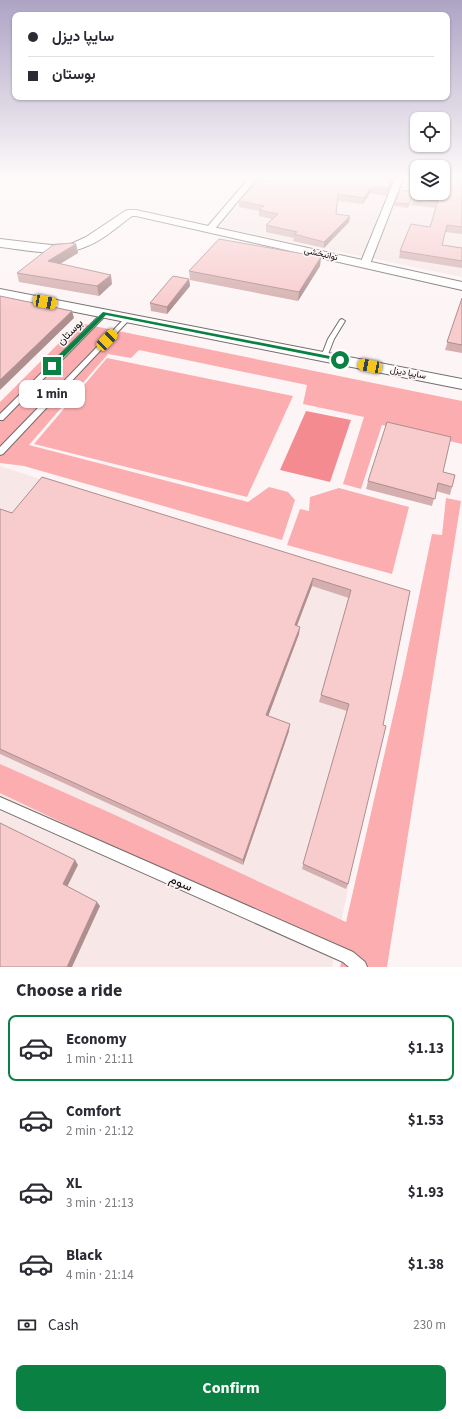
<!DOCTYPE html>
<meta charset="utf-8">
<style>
body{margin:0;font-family:"Source Sans 3",Vazirmatn,sans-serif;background:#f2f2f3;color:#2b2b33;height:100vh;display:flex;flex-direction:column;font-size:15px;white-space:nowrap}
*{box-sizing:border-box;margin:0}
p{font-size:13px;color:#7c7c81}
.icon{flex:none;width:22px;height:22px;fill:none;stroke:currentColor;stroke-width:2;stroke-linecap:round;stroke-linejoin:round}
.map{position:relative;height:967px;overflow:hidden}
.side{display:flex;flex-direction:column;background:#fff;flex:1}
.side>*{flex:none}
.guide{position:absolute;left:12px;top:12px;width:438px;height:88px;border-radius:8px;box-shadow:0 1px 3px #0004;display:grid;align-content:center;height:88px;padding:0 16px;background:#fff}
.buttons{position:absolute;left:410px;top:112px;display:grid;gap:8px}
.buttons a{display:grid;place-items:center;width:40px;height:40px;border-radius:8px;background:#fff;box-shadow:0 1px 3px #0004;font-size:20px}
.end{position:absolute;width:18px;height:18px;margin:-9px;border:5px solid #0b8043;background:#fff;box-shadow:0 0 0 2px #fff}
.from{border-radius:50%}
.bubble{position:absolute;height:28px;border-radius:8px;background:#fff;box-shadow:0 1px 3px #0004;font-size:13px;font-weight:700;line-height:28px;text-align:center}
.car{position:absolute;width:12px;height:24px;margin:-12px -6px;border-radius:5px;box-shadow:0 0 3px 1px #0007;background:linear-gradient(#f5c518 24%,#345 0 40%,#f5c518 0 76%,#345 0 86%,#f5c518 0)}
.guide b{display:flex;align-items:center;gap:14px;height:38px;font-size:15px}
.guide b+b{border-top:1px solid #e1e1e2}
.guide i{width:10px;height:10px;background:#2b2b33}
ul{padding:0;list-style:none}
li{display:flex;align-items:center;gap:12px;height:66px;margin:0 8px 6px;padding:0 8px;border:2px solid transparent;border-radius:8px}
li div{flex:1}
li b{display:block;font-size:15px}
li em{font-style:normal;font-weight:700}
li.on{border-color:#0b8043}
li>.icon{width:36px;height:36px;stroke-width:1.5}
h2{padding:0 16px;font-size:18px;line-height:48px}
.pay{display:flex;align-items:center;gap:10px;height:44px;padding:0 16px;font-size:15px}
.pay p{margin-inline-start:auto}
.action{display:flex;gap:8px;margin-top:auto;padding:8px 16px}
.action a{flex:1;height:46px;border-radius:8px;background:#0b8043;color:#fff;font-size:16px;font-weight:700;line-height:46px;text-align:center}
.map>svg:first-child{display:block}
</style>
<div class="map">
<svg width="462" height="967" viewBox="0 0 462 967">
<rect width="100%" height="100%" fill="#fdf5f5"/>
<!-- built -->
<g fill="#f7e7e7">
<path d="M261 176H417V193H443L462 176V277L219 227Z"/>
<path d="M0 466 407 599 332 967H0Z"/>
</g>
<!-- green -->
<g fill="#fbadb0">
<path d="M79 323 462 401V444L382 425 361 489 343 484 364 417 303 404 307 385 139 350 131 358 108 354 29 445 248 502 269 487 288 492 295 500 282 540 24 466 0 463V402Z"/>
<path d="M107 358 293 396 247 497 34 444Z"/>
<path d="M339 488 409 507 392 574 287 545 300 509 309 511 310 497Z"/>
<path d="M446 498 461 501 387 967H340L343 956 0 793V764L115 815 346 922 403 673 432 534 442 535Z"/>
</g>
<!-- water -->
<path fill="#f48b91" d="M306 411 351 420 330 482 280 470Z"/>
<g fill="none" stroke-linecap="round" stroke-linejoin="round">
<defs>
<g id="service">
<path d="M105 311 107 312V314L3 420H0V414L103 312Z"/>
<path d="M128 316 131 318 130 319 3 454 0 455V447L126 317Z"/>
<path d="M342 319 345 321 334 339 327 357 326 358H322L321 357 328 339 340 320Z"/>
<path d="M0 797 353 952 365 962 367 967H349L343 962 0 809Z"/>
</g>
<g id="minor">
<path d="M251 176H259L213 231H207L205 229 207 227Z"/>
<path d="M396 176H404L370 264 369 266H361L360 264Z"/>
</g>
<g id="tertiary">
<path d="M129 210H136L462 282V290L136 216H132C117 227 102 241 85 247 59 258 28 250 0 247V239L51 245 71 244 86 237 125 211Z"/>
<path d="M0 289 462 379V389L0 297Z"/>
</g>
</defs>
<!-- service casing -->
<use href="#service" stroke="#736c6c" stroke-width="2"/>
<!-- minor casing -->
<use href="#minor" stroke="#736c6c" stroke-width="2"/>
<!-- tertiary casing -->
<use href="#tertiary" stroke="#736c6c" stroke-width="2"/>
<!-- service -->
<use href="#service" fill="#fff" fill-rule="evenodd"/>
<!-- minor -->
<use href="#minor" fill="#fff" fill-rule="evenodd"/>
<!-- tertiary -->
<use href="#tertiary" fill="#fff" fill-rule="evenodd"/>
</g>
<!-- wall -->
<g fill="#d5afaf">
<path d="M395 176 386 196 370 193 363 204 338 201 336 214 349 222 324 248 293 241 294 238 266 232V225L272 219 259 216V211L239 207V201L274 182Z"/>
<path d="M462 176V234L445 232 442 245 462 248V268L399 258 400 251 430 227 436 208 411 205 413 198 417 193Z"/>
<path d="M413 195 408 208 394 206 395 203Z"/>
<path d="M76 244 78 253 60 264 112 284 99 296 19 282 17 273Z"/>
<path d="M321 257 320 266 298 301 190 280 189 271Z"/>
<path d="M189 279 190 286 167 314 151 311 150 303Z"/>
<path d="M462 298V353L445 350Z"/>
<path d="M443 472 452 487 450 495 436 491 432 506 366 489 368 481Z"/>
<path d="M0 509 12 513 410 591 348 884 346 889 302 869 347 711 319 702 349 598 312 586 297 626 299 634 268 716 289 731 243 865 0 754Z"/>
</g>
<!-- shaded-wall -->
<g fill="#ae8e8f">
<path d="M394 176H395L386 196 387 189Z"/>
<path d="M371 187 370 193 363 204 364 198Z"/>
<path d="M350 216 349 222 324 248V242Z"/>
<path d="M76 244 78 253 50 270 48 261Z"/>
<path d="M321 257 320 266 298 301 299 292Z"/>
<path d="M111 275 112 284 99 296 97 286Z"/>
<path d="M189 279 190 286 167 314V307Z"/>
<path d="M72 311 74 318 0 390V380Z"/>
<path d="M313 578 312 586 294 633 295 625Z"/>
<path d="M300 627 299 634 266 722V715Z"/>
<path d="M290 724 289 731 243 865V860Z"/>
<path d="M75 860 78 865 66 889 63 884Z"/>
<path d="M97 902 100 906 72 967H67Z"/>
</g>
<!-- building -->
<g fill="#f8cbcc" stroke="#ae8e8f">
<path d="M279 176H394L387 189 371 187 364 198 338 194 336 214 350 216 324 242 294 234 297 232 266 225 278 214 259 210 264 206 239 201 259 180 274 182Z"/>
<path d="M443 176H462V227L447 225 442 245 462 248V261L400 251 411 224 430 227 438 201 413 198 417 186V193H443Z"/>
<path d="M400 190 413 192 409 204 395 203Z"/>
<path d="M219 239 321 257 299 292 189 271Z"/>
<path d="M70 243 76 244 48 261 111 275 97 286 17 273 53 245Z"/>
<path d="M173 276 189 279 167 307 150 303Z"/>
<path d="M0 296 72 311 0 380Z"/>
<path d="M462 298V345L447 342Z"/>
<path d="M387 422 451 437 443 472 455 475 452 487 438 483 435 499 368 481Z"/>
<path d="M42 477 410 591 383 725 386 726 348 884 303 864 349 704 321 695 351 590 313 578 295 625 300 627 266 715 290 724 243 860 0 749V509L12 513Z"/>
<path d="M0 823 75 860 63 884 97 902 67 967H0Z"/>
</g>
<!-- sky -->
<linearGradient id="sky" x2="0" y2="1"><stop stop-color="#ada4c5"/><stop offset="0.57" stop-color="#fefafa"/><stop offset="1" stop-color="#fefafa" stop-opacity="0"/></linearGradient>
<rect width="462" height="311" fill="url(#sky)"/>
<!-- route -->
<path fill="#0b8043" d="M103 312 340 358 342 360 340 361 106 315 54 367H50V364Z"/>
<g text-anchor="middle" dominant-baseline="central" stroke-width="3.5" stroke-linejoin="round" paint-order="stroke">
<!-- far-street labels -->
<g font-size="9" fill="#0e0b0b" stroke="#fdf5f5">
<text transform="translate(321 254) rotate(13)">توانبخشی</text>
<text transform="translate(408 373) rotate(11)">سایپا دیزل</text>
</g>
<!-- street labels -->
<g font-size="11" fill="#0e0b0b" stroke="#fdf5f5">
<text transform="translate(70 332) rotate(-45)">بوستان</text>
</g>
<!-- near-street labels -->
<g font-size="13" fill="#0e0b0b" stroke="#fdf5f5">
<text transform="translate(181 883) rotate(24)">سوم</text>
</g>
</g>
</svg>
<div class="buttons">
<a><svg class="icon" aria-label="locate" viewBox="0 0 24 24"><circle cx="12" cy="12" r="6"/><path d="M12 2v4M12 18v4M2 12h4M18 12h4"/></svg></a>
<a><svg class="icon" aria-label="layers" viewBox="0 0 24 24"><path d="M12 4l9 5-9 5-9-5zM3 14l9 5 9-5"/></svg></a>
</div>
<i class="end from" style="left:340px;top:360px"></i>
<i class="end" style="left:52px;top:366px"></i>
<div class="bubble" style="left:19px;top:380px;width:66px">1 min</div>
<i class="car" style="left:45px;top:302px;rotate:101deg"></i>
<i class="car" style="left:107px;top:340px;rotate:44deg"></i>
<i class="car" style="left:370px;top:366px;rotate:281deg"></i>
<div class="guide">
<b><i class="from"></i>سایپا دیزل</b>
<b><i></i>بوستان</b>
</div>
</div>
<section class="side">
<h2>Choose a ride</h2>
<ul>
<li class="on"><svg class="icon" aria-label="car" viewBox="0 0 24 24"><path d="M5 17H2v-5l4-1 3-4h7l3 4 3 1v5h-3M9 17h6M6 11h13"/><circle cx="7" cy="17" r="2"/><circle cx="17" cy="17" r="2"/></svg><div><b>Economy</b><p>1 min · 21:11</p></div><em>$1.13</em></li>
<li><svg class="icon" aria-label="car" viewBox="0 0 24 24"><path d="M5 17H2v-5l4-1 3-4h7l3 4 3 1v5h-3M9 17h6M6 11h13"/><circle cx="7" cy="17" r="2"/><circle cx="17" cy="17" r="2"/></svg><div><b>Comfort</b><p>2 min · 21:12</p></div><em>$1.53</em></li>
<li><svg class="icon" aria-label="car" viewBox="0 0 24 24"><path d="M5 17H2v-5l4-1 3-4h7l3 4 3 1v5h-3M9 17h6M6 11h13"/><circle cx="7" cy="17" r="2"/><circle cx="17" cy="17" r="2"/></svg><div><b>XL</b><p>3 min · 21:13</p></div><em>$1.93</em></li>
<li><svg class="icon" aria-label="car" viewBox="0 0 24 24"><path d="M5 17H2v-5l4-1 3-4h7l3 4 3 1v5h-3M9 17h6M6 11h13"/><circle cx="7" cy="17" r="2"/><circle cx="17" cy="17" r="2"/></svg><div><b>Black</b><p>4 min · 21:14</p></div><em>$1.38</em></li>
</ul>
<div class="pay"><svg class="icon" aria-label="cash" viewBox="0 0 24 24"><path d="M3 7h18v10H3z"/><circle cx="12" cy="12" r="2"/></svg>Cash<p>230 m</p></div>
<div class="action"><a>Confirm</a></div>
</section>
